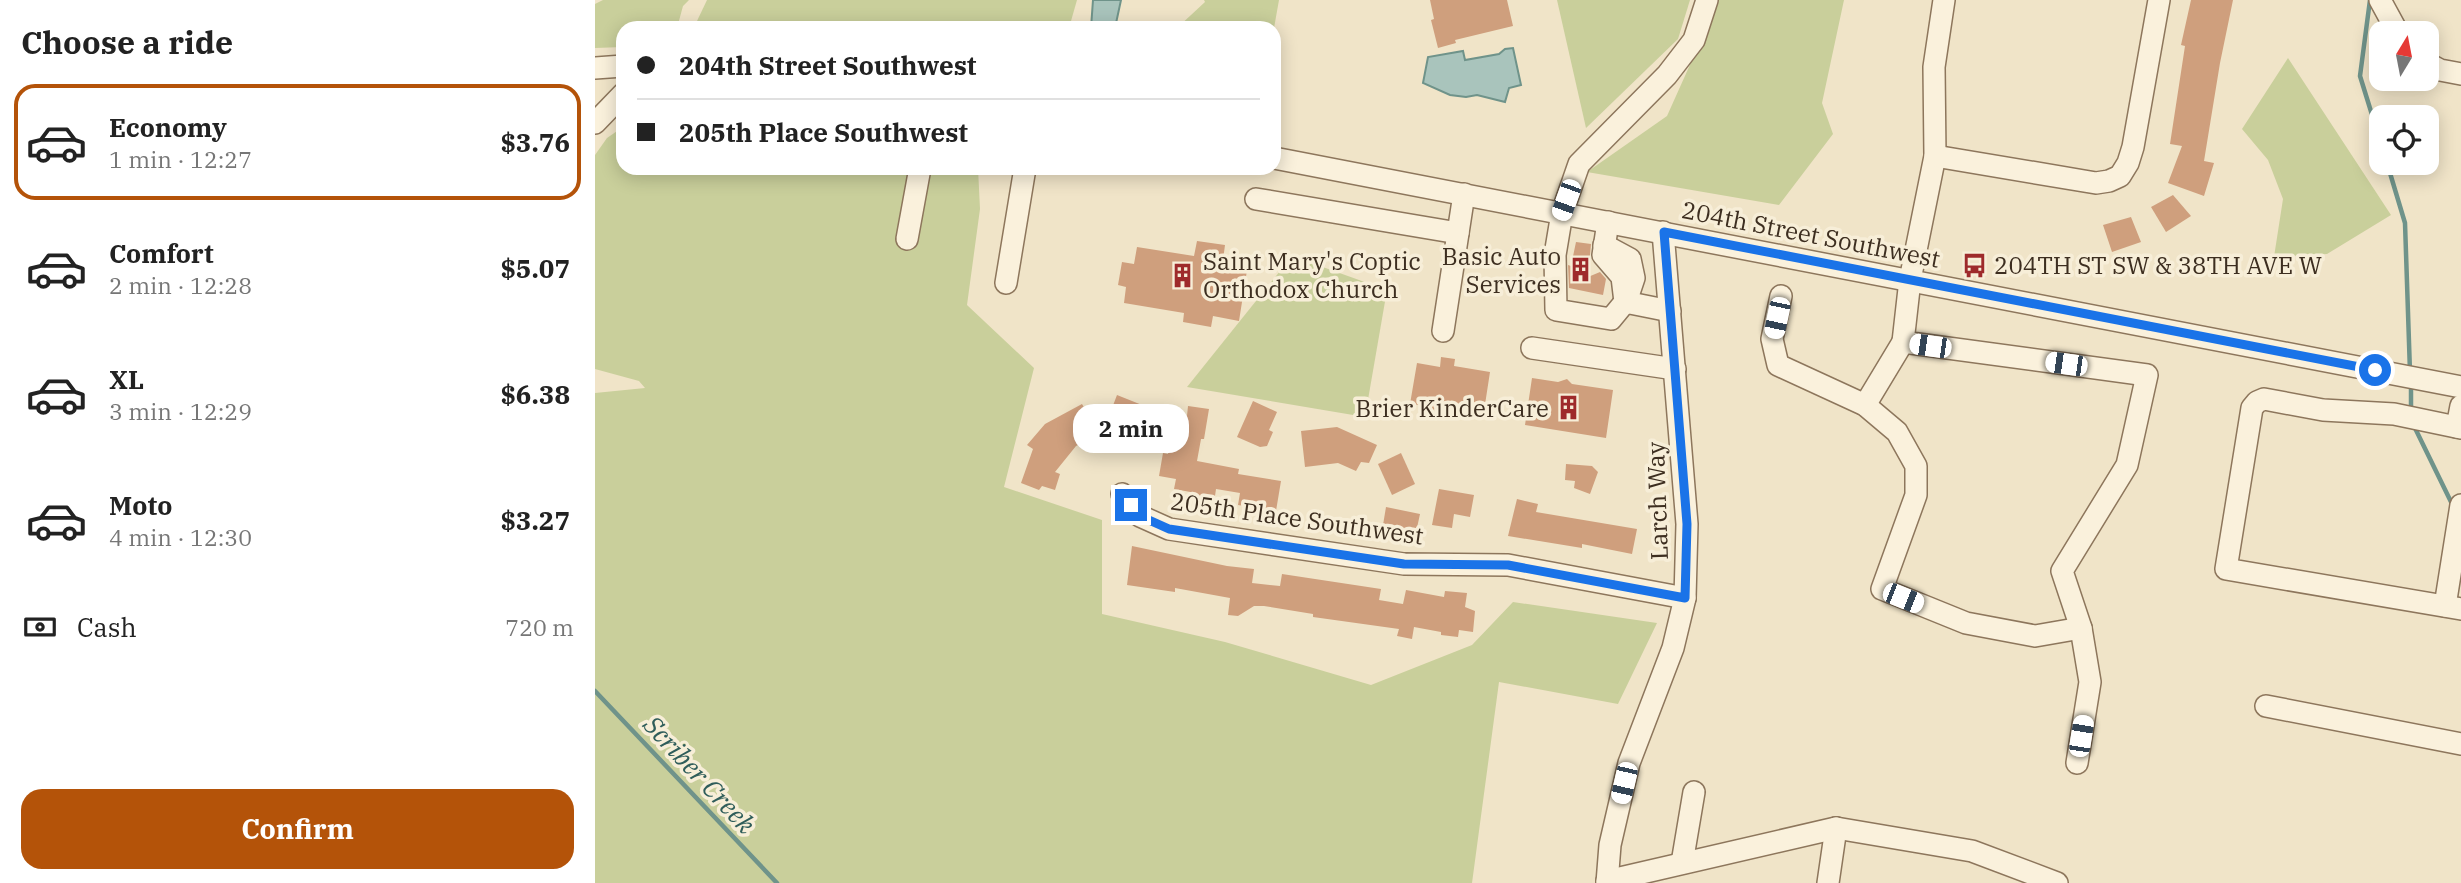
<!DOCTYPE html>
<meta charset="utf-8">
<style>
body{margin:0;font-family:"IBM Plex Serif",serif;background:#f6f6f6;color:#222;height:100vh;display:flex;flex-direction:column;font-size:26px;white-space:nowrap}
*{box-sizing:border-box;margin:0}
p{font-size:23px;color:#767676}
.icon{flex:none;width:38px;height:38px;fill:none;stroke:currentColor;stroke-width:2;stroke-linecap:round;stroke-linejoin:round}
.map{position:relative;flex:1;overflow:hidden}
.details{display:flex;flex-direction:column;background:#fff;width:595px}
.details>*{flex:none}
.banner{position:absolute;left:21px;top:21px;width:665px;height:154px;border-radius:21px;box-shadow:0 4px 18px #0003;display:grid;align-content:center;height:154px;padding:0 21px;background:#fff}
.needle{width:46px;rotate:10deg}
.controls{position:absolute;left:1774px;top:21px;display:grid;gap:14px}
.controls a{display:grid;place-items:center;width:70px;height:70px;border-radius:14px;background:#fff;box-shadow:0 4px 18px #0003;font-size:35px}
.end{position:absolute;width:32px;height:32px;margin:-16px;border:9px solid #1a73e8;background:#fff;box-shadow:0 0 0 4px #fff}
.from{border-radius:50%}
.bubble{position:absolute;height:49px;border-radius:21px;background:#fff;box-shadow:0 4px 18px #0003;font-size:23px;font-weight:700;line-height:49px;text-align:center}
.car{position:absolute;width:21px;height:42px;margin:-21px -10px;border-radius:9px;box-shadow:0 0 5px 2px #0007;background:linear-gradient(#fff 24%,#345 0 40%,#fff 0 76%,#345 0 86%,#fff 0)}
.banner b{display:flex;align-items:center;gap:24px;height:66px;font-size:26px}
.banner b+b{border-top:2px solid #e0e0e0}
.banner i{width:18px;height:18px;background:#222}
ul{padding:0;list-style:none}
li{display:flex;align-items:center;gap:21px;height:116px;margin:0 14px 10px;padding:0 7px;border:4px solid transparent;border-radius:21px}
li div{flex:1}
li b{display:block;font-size:26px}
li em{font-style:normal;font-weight:700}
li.on{border-color:#b45309}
li>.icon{width:63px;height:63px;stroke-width:1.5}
h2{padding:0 21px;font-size:32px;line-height:84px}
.pay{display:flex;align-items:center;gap:18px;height:77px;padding:0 21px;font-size:26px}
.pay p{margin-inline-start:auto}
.action{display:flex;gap:14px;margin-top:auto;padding:14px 21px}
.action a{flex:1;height:80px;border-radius:21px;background:#b45309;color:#fff;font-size:28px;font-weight:700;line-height:80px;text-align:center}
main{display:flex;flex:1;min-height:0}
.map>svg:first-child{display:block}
</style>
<main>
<section class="details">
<h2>Choose a ride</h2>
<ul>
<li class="on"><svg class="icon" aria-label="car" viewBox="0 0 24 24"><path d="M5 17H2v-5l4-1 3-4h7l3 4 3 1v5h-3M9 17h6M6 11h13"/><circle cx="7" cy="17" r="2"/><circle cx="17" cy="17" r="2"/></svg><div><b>Economy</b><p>1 min · 12:27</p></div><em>$3.76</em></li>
<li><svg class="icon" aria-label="car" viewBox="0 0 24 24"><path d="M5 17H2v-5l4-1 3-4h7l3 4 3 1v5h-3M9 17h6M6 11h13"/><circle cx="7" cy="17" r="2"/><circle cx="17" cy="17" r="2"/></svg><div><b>Comfort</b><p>2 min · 12:28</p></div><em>$5.07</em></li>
<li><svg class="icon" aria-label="car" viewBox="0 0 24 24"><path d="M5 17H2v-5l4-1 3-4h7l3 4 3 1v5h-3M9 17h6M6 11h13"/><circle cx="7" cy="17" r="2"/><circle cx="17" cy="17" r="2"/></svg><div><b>XL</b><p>3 min · 12:29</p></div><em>$6.38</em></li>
<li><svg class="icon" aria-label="car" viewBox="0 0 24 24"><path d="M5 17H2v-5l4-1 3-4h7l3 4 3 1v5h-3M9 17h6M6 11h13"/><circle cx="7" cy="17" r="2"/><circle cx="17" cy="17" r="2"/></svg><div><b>Moto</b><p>4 min · 12:30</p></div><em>$3.27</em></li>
</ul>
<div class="pay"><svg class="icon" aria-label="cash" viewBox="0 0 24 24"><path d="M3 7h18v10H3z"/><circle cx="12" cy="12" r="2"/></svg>Cash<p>720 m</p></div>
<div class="action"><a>Confirm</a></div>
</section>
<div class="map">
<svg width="1866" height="883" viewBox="0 0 1866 883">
<rect width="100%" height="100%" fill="#f0e4c8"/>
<!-- green -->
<g fill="#c9cf9b">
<path d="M8 0H94L88 6 82 28H28V47L0 48V4Z"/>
<path d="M112 0H482L474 28H105L102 21Z"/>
<path d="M609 0H684L679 28H582L610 2Z"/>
<path d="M962 0H1095L1083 39 991 128Z"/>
<path d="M1124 0H1249L1227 103 1238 134 1184 205 992 172 1072 116Z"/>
<path d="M1693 58 1796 215 1732 254 1679 257 1688 199 1673 160 1647 129Z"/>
<path d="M28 127V168H383L385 209 372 305 439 368 409 487 507 520V614L630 642 776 685 877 645 918 602 1062 623 1023 704 904 682 877 883H0V393L50 388 44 381 0 369V155L12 138Z"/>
<path d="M697 256 792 290 770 417 592 387Z"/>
</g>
<!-- water -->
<g fill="#a9c4bc" stroke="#6f938a" stroke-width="2">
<path d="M498 0H526L520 28H496Z"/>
<path d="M918 48 926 85 914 88 910 102 882 95 871 97 855 95 828 83 833 57 868 51 870 60 904 54 910 49Z"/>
</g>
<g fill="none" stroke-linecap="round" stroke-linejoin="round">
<!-- stream -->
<g stroke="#6f938a" stroke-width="4.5">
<path d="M1775 0 1765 76 1787 147"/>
<path d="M1792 163 1810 223 1815 372"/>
<path d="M1816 385V411"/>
<path d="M1819 426 1858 506"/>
<path d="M0 691 182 883"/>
</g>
</g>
<!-- building -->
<g fill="#cf9f7d">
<path d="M835 0H912L918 26 860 40 861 43 843 48 836 20 839 19Z"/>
<path d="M1596 0H1638L1625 63 1609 161 1619 163 1609 196 1573 183 1587 146 1575 144 1590 46 1586 45Z"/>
<path d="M1578 195 1596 216 1571 232 1556 207Z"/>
<path d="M1536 217 1546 242 1517 252 1508 225Z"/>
<path d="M602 241 630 245 628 260 653 264 644 321 618 316 616 327 588 322 589 313 529 303 531 287 523 285 527 262 539 264 542 247 599 256Z"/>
<path d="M981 242 996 244 993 277 1005 272 1011 279 1008 295 974 288 973 265 976 266Z"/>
<path d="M846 357 860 359 859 366 895 372 889 411 840 403 837 420 823 417 825 405 815 404 822 363 845 367Z"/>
<path d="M937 378 963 382 972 379 977 384 1018 390 1011 438 930 425Z"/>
<path d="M522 395 557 409 546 436 527 428 530 422 514 416Z"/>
<path d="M658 401 682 412 674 430 678 432 672 446 665 447 642 437Z"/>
<path d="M487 404 504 434 481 446 460 472 465 474 460 490 447 486 444 490 426 483 438 449 432 445 450 424Z"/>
<path d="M593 406 614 409 609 439H606L602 461 644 469 643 474 686 481 681 511 643 505 645 493 621 489 619 503 600 499 601 493 579 489 581 479 564 476 568 453 573 454 579 414 592 416Z"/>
<path d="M742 427 782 445 774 463 766 462 761 471 743 463 710 467 706 431Z"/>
<path d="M806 453 820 484 797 495 783 464Z"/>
<path d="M971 464 997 466 1003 472 995 494 979 488 980 481 970 480Z"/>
<path d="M844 489 879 495 875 517 859 514 857 528 837 525Z"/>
<path d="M922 499 943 504 941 512 1042 529 1037 554 987 544V548L913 536Z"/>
<path d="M791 507 825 514 820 537 787 531Z"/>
<path d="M537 546 632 566 659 569 657 583 685 586 687 574 786 589 784 600 808 604 811 590 849 597 850 591 872 593 870 607 880 611 878 632 864 630 863 637 846 635V632L819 627 817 639 802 636 804 629 718 617V614L669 606H659L643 616 633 615 635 598 580 588V592L532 585Z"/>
</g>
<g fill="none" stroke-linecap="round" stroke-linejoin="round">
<defs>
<g id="minor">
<path d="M1349 0 1339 67 1340 156 1315 280 1308 342 1552 375 1532 465 1467 571 1486 628 1495 682 1482 763"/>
<path d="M1785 0 1803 33"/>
<path d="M1832 63 1845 70 1866 74"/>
<path d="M0 68 28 66"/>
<path d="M0 123 28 94"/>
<path d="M1340 156 1501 183 1514 181 1525 176 1533 163 1538 147 1564 0"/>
<path d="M679 158 1866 387"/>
<path d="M661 199 863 233"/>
<path d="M1013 222 1008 255 1027 277 1030 302"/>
<path d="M312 239 325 168"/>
<path d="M1009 245 1035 259 1039 278 1034 293"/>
<path d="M411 283 430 168"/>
<path d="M1186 296 1177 339 1183 365 1270 405 1302 432 1321 466V495L1287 589 1371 623 1440 636 1486 628"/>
<path d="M1075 311 1030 302 1016 319 961 310 960 255 967 213 984 164 1072 75 1099 40 1112 0"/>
<path d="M848 331 869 194"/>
<path d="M937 348 1080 369"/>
<path d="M1270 405 1308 342"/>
<path d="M1862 427 1866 406"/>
<path d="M1866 428 1799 414 1728 410 1669 399 1662 402 1657 408 1631 569 1866 609"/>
<path d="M527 494 545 516 574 529 809 564 913 565 1090 598"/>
<path d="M1850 606 1866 505"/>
<path d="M1671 706 1866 744"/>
<path d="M1087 863 1099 792"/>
<path d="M1012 881 1241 828 1377 851 1462 883"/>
<path d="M1012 883 1015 845 1034 763 1078 648 1090 598 1092 524 1068 232"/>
<path d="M1233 883 1241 828"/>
</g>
</defs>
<!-- minor casing -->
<use href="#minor" stroke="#8d765c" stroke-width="24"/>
<!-- minor -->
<use href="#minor" stroke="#faf1dc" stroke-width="21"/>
</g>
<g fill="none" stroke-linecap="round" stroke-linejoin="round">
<!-- route -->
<path stroke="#1a73e8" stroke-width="9" d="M536 505 545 516 574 529 809 564 913 565 1090 598 1092 524 1069 232 1780 370"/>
</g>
<!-- icons -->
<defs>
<symbol id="bus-bare" viewBox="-9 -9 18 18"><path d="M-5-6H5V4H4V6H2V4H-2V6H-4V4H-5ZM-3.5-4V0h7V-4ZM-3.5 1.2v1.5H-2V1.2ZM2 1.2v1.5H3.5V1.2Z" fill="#9e2a2b" stroke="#f7eed8" stroke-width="2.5" paint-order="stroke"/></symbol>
<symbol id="building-bare" viewBox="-9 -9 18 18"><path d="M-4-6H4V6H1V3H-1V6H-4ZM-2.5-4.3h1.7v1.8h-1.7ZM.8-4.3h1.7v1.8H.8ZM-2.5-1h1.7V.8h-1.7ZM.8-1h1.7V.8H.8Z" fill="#9e2a2b" stroke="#f7eed8" stroke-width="2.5" paint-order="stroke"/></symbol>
</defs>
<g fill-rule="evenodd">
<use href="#bus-bare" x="1362" y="248" width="35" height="35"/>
<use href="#building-bare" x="968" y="252" width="35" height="35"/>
<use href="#building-bare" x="570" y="258" width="35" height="35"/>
<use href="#building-bare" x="956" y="390" width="35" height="35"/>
</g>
<g text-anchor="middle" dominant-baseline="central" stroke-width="7" stroke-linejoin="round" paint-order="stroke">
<!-- street labels -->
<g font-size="24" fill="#3d2e20" stroke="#f7eed8">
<text transform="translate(1216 234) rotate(11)">204th Street Southwest</text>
<text transform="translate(1062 501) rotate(-92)">Larch Way</text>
<text transform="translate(702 518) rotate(8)">205th Place Southwest</text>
</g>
<!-- poi labels -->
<g font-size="24" fill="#3d2e20" stroke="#f7eed8" text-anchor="end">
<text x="966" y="256">Basic Auto<tspan x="966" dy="28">Services</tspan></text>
<text x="608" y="261" text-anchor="start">Saint Mary's Coptic<tspan x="608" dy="28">Orthodox Church</tspan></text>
<text x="1399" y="265" text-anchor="start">204TH ST SW &amp; 38TH AVE W</text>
<text x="954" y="408">Brier KinderCare</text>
</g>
<!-- water labels -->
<g font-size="26" font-style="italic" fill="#2f5d5a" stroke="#f7eed8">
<text transform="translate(105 774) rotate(47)">Scriber Creek</text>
</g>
</g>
</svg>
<div class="controls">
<a><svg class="needle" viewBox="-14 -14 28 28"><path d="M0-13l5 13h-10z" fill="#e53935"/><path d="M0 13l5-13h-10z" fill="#767676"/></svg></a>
<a><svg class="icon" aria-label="locate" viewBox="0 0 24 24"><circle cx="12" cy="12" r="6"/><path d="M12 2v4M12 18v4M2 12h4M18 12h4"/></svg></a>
</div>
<i class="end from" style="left:1780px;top:370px"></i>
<i class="end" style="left:536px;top:505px"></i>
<div class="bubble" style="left:478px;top:404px;width:116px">2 min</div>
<i class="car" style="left:971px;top:200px;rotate:200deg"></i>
<i class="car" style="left:1182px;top:318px;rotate:192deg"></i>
<i class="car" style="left:1335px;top:346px;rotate:278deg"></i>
<i class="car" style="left:1471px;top:364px;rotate:278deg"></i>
<i class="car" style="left:1308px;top:598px;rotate:112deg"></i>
<i class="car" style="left:1486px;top:736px;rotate:9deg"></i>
<i class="car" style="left:1029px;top:783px;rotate:193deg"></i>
<div class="banner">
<b><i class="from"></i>204th Street Southwest</b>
<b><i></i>205th Place Southwest</b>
</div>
</div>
</main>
